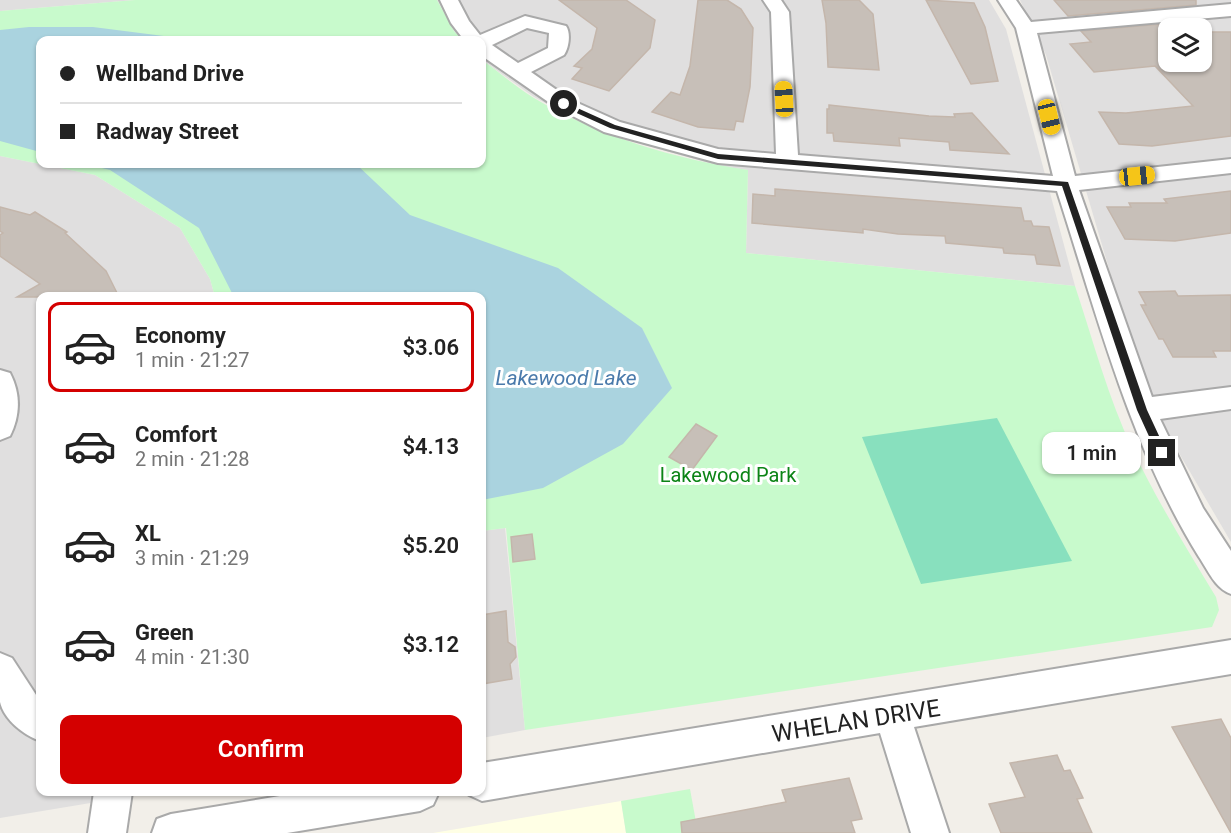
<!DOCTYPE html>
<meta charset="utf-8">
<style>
body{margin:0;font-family:Roboto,sans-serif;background:#f2f2f2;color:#222;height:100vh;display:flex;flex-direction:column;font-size:22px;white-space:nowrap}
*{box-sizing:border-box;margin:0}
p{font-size:20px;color:#767676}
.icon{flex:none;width:33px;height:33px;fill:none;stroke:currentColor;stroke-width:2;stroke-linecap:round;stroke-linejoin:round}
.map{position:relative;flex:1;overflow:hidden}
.panel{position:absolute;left:36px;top:292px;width:450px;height:504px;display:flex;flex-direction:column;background:#fff;border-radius:12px;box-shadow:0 2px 4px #0004}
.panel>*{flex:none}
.guide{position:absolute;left:36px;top:36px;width:450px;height:132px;border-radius:12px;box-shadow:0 2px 4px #0004;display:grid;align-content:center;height:132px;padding:0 24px;background:#fff}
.fabs{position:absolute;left:1158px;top:18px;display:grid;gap:12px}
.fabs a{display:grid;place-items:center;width:54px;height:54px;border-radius:12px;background:#fff;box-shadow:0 2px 4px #0004;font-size:30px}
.end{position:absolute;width:27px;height:27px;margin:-14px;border:8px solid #222;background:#fff;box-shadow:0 0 0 3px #fff}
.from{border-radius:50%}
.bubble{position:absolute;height:42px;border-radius:12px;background:#fff;box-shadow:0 2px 4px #0004;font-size:20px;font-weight:600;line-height:42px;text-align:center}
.car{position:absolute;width:18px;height:36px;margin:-18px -9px;border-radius:8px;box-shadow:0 0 4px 2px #0007;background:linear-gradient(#f5c518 24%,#345 0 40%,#f5c518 0 76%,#345 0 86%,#f5c518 0)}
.guide b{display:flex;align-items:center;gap:21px;height:57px;font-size:22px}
.guide b+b{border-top:2px solid #e0e0e0}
.guide i{width:15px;height:15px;background:#222}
ul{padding:10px 0 0;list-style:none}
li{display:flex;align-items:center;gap:18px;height:90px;margin:0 12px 9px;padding:0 12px;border:3px solid transparent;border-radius:12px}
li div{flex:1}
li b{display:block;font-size:22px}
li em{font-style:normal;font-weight:600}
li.selected{border-color:#d40000}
li>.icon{width:54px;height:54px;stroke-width:1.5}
.primary-button{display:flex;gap:12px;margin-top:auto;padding:12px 24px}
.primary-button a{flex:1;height:69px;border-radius:12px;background:#d40000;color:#fff;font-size:24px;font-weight:600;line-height:69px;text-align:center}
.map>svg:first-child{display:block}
</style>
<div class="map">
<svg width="1231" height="833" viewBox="0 0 1231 833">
<rect width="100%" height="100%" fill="#f2efe9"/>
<!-- residential -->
<g fill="#e0dfdf" fill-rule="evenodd">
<path d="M0 0H135L0 11Z"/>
<path d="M437 0H989L1006 29 1075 286 746 253 748 170 719 166 631 141 571 117 534 97 482 60V40H463L454 31Z"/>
<path d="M1020 0H1231V542L1169 436 1133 350 1046 55ZM1168 28H1202V62H1168Z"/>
<path d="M0 156 95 175 180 228 210 279 215 297H40V792H157L0 818Z"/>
<path d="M505 528 525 730 482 738V531Z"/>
</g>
<!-- education -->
<path fill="#ffffe5" d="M621 801 626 833H433Z"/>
<!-- park -->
<g fill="#c8facc">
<path d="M135 0H437L454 31 463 40H40V164H482V60C499 72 516 87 534 98 598 136 675 159 748 170L746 253 1075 286C1093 340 1108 398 1133 450 1157 501 1187 549 1216 597L1219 610 1212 627 525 730 506 528 482 531V297H215L210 279 180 228 95 175 0 156V11Z"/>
<path d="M690 789 698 833H626L621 801Z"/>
</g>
<!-- pitch -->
<path fill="#88e0be" d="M997 418 1072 561 921 584 862 437Z"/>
<!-- water -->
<g fill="#aad3df">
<path d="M29 27H93L195 40H40V152L0 141V30Z"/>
<path d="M86 164H356L410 215 558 268 642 328 672 388 623 444 543 488 482 500V297H234L199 228 110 170Z"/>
</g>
<!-- building -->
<g fill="#c7bfb8" stroke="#c4b6ab" stroke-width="1.5">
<path d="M559 0H626L655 20 650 48 609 91 572 79 582 68 574 66 592 49 597 28Z"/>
<path d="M698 0H727L741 9 753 28 750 87 743 122 736 121 734 130 698 127 652 112 671 92 680 95 690 66Z"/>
<path d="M822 0H859L873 14 879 70 828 67 826 23Z"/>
<path d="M926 0 974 3 985 27 998 81 971 84Z"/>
<path d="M1054 0H1196V5L1068 16Z"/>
<path d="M1197 21V28H1168V62H1202V32H1231V136L1152 146 1119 144 1099 112 1126 113 1193 106 1155 66 1094 72 1070 44 1091 42 1081 31Z"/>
<path d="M829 105 929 116 955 117 954 114 972 113 1009 154 950 150 949 142 899 138 900 146 834 141 833 133H827V109H829Z"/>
<path d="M775 189 1021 208 1024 221H1031L1033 226 1049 227 1060 266 1037 264 1035 255 1004 253 1003 248 946 243 945 236 898 234 863 229V233L752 223 753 194 775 196Z"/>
<path d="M1231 191V233L1175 241 1125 239 1107 207H1131L1129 203H1167L1164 199Z"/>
<path d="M0 207 30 215 35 212 67 232 65 233 106 271 119 297H17L40 284 0 256V235L3 233 0 231Z"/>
<path d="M1175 291 1178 296 1231 295V351H1213L1216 357H1173L1163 339H1159L1141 305H1146L1139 292Z"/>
<path d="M696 424 717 436 692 470 669 457Z"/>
<path d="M532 534 535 559 513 562 511 537Z"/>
<path d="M506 611 508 642 515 647 516 657 510 664 512 679 482 684V615Z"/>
<path d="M1221 719 1231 738V833L1172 727Z"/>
<path d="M1057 755 1064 771 1070 770 1083 798 1077 799 1092 833H1001L989 804 1025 797 1010 763Z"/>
<path d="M849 778 862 819 851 821 855 833H682L681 822 786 802 782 790Z"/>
</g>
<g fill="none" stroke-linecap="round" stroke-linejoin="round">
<defs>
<g id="minor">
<path d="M440 0H458L469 21 480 35 525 16 566 26C571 33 569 48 564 55L531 72 571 100 620 122 718 149 776 154 771 12 763 0H781L789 12 798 155 1053 176 1016 28 998 0H1016L1031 22 1231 4V16L1037 33 1075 176 1231 159V173L1079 190 1152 397 1231 387V409L1160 419 1203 508 1231 551V594C1215 588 1209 572 1199 557 1130 446 1097 315 1057 191L718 163 604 132 557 108 482 56V40H464L451 23ZM527 28 549 33 548 48 518 63 492 45Z"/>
<path d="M0 370 10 373C21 394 20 416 10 436L0 440Z"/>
<path d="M1231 640V674L914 727 949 833H911L880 733 482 801 469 795 467 792H482V763Z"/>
<path d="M0 653 12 658 40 701V741C24 735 4 720 0 702 0 687 0 668 0 653Z"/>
<path d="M94 792H132L126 833H88Z"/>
<path d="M304 792H439L433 805 420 811 287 833H152L157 819 171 814Z"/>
</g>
</defs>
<!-- minor casing -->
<use href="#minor" stroke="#a9a9a9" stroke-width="4"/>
<!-- minor -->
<use href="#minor" fill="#fff" fill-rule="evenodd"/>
</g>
<!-- route -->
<path fill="#222" d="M564 102 615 125 718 154 1068 182 1147 410 1167 453 1165 456H1158L1137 410 1062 186 718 159 610 128 561 106Z"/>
<g text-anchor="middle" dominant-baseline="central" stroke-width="6" stroke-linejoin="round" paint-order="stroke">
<!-- park labels -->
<g font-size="20" fill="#0c8416" stroke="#fff">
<text x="728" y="475">Lakewood Park</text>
</g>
<!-- water labels -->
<g font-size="21" font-style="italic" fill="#4a7aab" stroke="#fff">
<text x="566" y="378">Lakewood Lake</text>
</g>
<!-- near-street labels -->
<g font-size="24" fill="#222" stroke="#fff">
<text transform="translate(856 721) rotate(-9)">WHELAN DRIVE</text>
</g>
</g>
</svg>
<div class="fabs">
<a><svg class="icon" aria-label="layers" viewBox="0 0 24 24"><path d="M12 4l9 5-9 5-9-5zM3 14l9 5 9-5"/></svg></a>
</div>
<i class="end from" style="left:564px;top:104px"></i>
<i class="end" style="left:1162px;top:453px"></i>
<div class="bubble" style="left:1042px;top:432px;width:99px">1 min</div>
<i class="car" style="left:784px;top:99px;rotate:357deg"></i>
<i class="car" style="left:1049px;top:117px;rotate:166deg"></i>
<i class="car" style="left:1137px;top:176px;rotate:84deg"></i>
<div class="guide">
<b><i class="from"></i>Wellband Drive</b>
<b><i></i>Radway Street</b>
</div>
<section class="panel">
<ul>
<li class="selected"><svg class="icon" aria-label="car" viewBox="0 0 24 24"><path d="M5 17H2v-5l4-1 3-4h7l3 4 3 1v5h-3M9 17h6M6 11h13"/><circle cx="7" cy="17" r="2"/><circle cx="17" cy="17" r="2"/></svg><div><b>Economy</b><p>1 min · 21:27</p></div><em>$3.06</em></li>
<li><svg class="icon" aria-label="car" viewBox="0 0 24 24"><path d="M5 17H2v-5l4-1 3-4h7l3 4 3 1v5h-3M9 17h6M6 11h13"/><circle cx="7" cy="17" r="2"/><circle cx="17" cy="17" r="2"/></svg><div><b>Comfort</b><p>2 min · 21:28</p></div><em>$4.13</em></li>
<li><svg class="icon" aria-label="car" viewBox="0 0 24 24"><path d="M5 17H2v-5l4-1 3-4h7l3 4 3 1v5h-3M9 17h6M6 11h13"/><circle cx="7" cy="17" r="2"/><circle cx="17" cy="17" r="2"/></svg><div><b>XL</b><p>3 min · 21:29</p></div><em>$5.20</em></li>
<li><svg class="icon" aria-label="car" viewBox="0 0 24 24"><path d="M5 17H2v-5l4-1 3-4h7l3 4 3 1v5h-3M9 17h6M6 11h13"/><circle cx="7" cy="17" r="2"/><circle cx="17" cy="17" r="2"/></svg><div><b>Green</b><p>4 min · 21:30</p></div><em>$3.12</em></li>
</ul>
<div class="primary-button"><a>Confirm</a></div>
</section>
</div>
